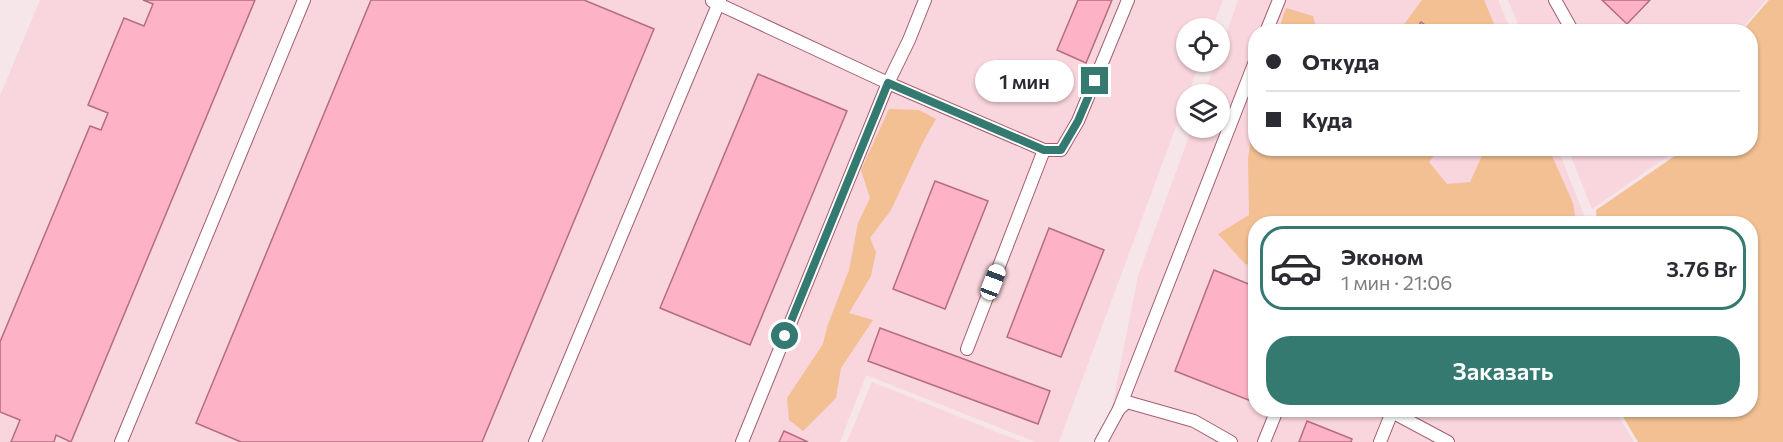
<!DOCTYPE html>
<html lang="ru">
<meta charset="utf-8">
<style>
body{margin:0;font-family:Commissioner,sans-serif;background:#f2f2f3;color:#2b2b33;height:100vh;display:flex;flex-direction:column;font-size:22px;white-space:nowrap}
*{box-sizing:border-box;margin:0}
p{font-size:20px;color:#7c7c81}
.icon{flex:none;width:33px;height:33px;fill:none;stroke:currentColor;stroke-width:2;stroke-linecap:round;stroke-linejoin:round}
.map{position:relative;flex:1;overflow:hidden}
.sheet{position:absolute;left:1248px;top:216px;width:510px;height:201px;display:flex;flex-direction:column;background:#fff;border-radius:24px;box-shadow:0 2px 4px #0004}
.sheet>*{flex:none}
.hud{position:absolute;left:1248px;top:24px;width:510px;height:132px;border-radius:24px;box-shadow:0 2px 4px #0004;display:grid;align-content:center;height:132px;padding:0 18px;background:#fff}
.tools{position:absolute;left:1176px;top:18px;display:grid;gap:12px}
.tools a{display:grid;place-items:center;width:54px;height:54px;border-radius:50%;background:#fff;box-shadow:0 2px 4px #0004;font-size:30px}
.end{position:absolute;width:27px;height:27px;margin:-14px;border:8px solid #347a70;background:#fff;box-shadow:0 0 0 3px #fff}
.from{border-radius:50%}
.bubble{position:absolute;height:42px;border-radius:21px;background:#fff;box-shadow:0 2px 4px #0004;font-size:20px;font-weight:600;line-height:42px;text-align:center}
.car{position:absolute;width:18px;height:36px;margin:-18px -9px;border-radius:8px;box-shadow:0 0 4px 2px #0007;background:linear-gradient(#fff 24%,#345 0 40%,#fff 0 76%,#345 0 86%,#fff 0)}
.hud b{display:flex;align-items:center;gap:21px;height:57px;font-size:22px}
.hud b+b{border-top:2px solid #e1e1e2}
.hud i{width:15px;height:15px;background:#2b2b33}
ul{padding:10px 0 0;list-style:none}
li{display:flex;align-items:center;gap:18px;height:84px;margin:0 12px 9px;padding:0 6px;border:3px solid transparent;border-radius:24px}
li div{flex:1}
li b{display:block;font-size:22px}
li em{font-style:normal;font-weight:600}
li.current{border-color:#347a70}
li>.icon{width:54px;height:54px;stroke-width:1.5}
.cta{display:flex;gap:12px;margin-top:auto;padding:12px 18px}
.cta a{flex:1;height:69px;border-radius:24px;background:#347a70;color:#fff;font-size:24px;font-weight:600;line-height:69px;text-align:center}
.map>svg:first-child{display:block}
</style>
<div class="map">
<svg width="1783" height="442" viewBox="0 0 1783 442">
<rect width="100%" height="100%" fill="#f6e5e9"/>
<!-- built -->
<g fill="#f9d5dd">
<path d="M40 0H1223L1212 28H1186V62H1200L1059 442H1036L866 375 840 442H0V96Z"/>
<path d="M1238 0H1498L1511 31 1256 32V148L1558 149 1587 223 1256 224V410H1615L1634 442H1105L1138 276 1192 128H1220V94H1204L1216 62H1220V52Z"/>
<path d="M1508 0H1766L1739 32 1521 31Z"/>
<path d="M1568 149H1678L1592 209Z"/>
<path d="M872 382 1022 442H847Z"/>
</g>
<!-- green -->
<g fill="#f2c093">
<path d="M1422 0H1484L1497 31 1402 32V27Z"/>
<path d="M1769 0H1783V442H1638L1619 410H1750V224L1597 223 1596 210 1685 149 1750 148V32L1742 31Z"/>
<path d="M1286 8 1313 16 1317 31 1278 32Z"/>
<path d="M1255 105 1256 148 1439 149 1429 162 1447 184 1470 182 1485 149H1549L1573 203 1576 223 1256 224 1255 266 1245 264 1218 234 1249 215 1248 159Z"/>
<path d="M889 109 919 110 936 119 923 142 891 210 870 238 876 252 871 276 849 313 873 320 841 368 836 398 803 431 789 420 787 398 823 344 827 327 849 270 858 223 870 198 861 170Z"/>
</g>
<!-- building -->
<g fill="#feb2c5" stroke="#b36e80" stroke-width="1.5">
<path d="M143 0H255L71 442 56 435 54 442H11L20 420 0 412V342L90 126 101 130 108 113 88 105 124 18 144 26 153 4Z"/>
<path d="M371 0H584L654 29 482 442H241L196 423Z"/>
<path d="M1078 0H1112L1086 63 1057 50Z"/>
<path d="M1602 0H1650L1627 24Z"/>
<path d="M1421 22 1435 32H1415Z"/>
<path d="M1284 25 1302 32H1282Z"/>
<path d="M758 74 847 111 750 345 660 308Z"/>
<path d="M935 181 988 201 945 309 893 289Z"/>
<path d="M1049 228 1104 250 1061 357 1007 337Z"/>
<path d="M1214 270 1256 287V403L1175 371Z"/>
<path d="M880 328 1050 391 1038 424 868 361Z"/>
<path d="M1307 421 1352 439 1351 442H1299Z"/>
<path d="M784 431 808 442H779Z"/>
</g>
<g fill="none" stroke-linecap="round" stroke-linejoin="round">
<defs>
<g id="service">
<path d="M1555 0 1573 32"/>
<path d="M712 1 888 83 909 40 925 0"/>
<path d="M1266 32 1279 0"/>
<path d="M1044 150H1061L1078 121 1128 0"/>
<path d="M1119 409 1256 59"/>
<path d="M121 442 304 0"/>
<path d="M535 442 720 0"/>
<path d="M742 442 888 83 1044 150 967 349"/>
<path d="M1101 442 1119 409 1127 402 1194 421 1231 442"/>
<path d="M1264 442 1277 410"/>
<path d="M1380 442 1392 412 1448 442"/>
</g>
</defs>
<!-- service casing -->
<use href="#service" stroke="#a35f71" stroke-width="14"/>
<!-- service -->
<use href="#service" stroke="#fff" stroke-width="12"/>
</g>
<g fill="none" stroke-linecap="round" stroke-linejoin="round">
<!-- route -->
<path stroke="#347a70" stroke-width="8" d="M785 336 888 83 1044 150H1061L1078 121 1095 81"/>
</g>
</svg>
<div class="tools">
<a><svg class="icon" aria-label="locate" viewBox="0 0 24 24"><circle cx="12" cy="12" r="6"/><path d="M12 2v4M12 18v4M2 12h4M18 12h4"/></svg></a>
<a><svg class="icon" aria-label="layers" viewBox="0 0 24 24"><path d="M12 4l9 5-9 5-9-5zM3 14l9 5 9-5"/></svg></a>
</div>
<i class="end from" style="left:785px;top:336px"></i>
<i class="end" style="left:1095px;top:81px"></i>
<div class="bubble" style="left:975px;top:60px;width:99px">1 мин</div>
<i class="car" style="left:993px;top:282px;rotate:21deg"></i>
<div class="hud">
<b><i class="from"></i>Откуда</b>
<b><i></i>Куда</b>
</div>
<section class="sheet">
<ul>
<li class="current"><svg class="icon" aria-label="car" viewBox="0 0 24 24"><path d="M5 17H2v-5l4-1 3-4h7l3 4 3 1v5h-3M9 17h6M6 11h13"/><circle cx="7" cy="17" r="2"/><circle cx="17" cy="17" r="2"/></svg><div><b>Эконом</b><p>1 мин · 21:06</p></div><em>3.76 Br</em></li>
</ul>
<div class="cta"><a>Заказать</a></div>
</section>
</div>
